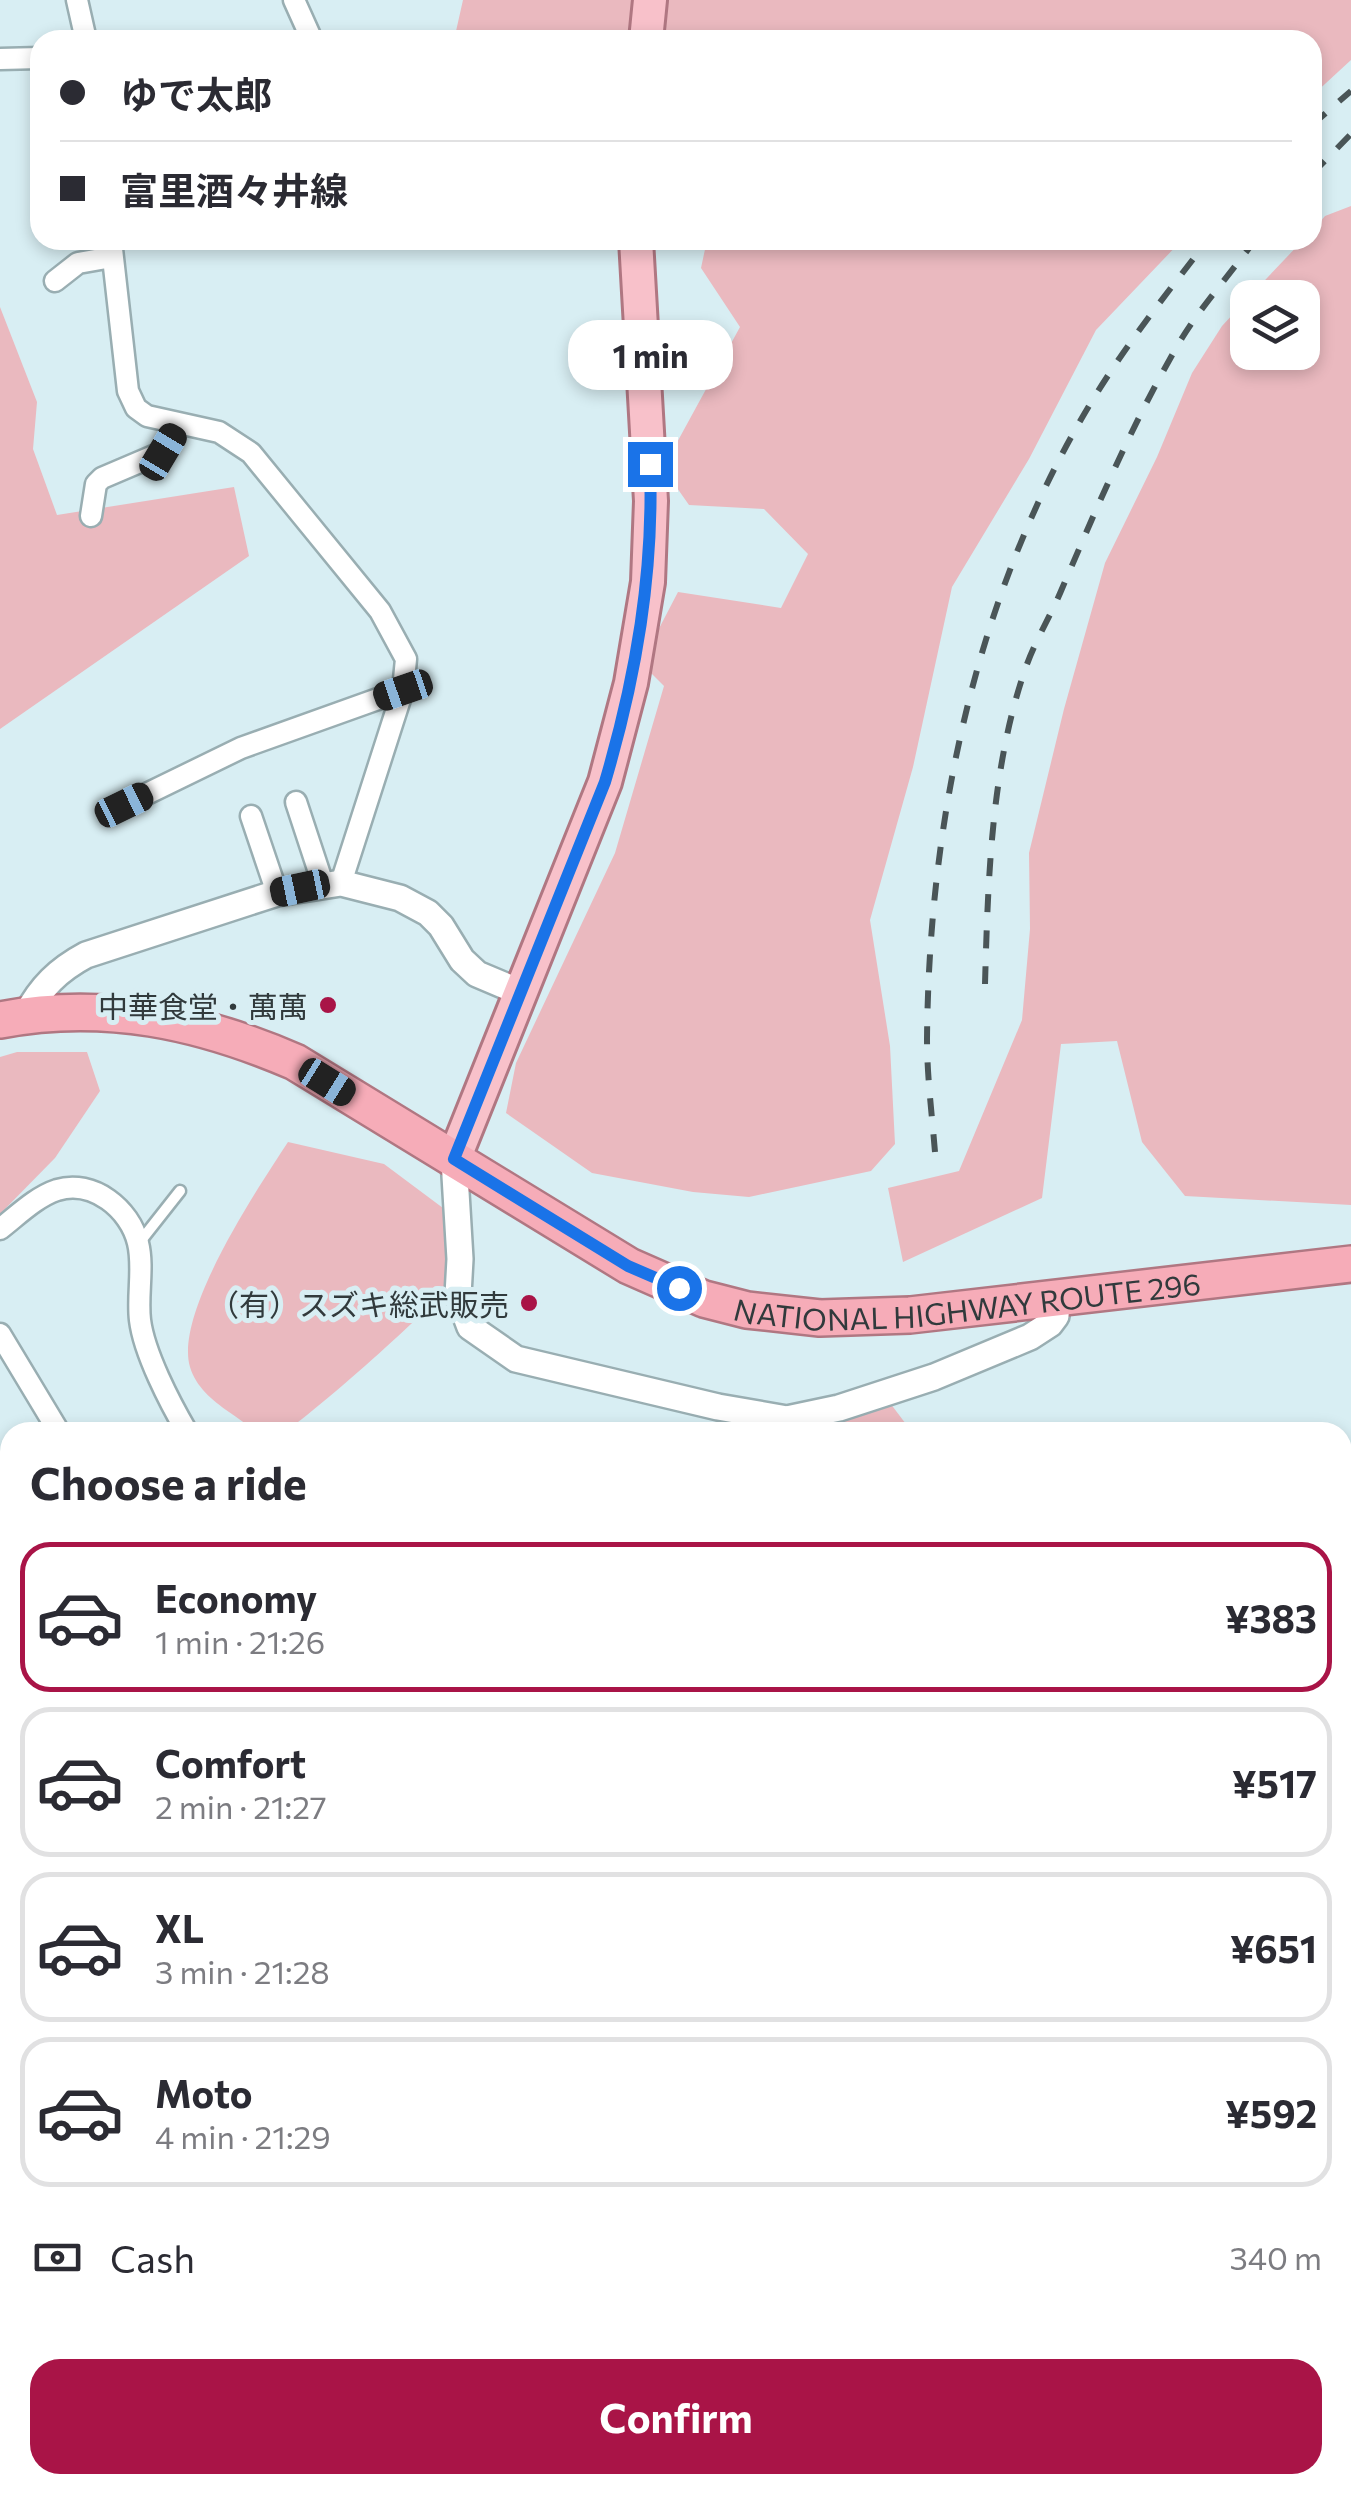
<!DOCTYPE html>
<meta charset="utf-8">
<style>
body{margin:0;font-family:Commissioner,"Noto Sans JP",sans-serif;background:#f2f2f3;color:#2b2b33;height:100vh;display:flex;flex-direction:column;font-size:38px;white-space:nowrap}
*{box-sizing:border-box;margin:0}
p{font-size:32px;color:#7c7c81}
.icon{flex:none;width:55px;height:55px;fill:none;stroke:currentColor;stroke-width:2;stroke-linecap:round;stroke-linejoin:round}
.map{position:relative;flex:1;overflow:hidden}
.details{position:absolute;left:0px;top:1422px;width:1352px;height:1072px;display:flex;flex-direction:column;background:#fff;border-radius:30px 30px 0 0;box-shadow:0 5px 15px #0003}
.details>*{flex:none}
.guide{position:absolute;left:30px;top:30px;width:1292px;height:220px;border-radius:30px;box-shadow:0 5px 15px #0003;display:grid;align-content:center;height:220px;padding:0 30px;background:#fff}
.fabs{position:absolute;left:1230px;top:280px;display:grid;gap:20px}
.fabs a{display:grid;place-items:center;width:90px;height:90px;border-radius:20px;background:#fff;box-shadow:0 5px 15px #0003;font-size:50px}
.end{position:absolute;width:45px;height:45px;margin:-22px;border:12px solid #1a73e8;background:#fff;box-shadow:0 0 0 5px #fff}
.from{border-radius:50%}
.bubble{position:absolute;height:70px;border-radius:30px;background:#fff;box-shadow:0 5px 15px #0003;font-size:32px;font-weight:700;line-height:70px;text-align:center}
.car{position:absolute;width:30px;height:60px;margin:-30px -15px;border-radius:12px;box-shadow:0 0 8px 2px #0007;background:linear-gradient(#222 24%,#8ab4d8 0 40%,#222 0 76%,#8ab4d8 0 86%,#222 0)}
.guide b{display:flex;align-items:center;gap:35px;height:95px;font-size:38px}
.guide b+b{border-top:2px solid #e1e1e2}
.guide i{width:25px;height:25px;background:#2b2b33}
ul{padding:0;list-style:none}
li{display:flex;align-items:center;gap:30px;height:150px;margin:0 20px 15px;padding:0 10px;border:5px solid #e1e1e2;border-radius:30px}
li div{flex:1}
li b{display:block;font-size:38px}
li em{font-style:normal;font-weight:700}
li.active{border-color:#a91447}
li>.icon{width:90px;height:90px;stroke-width:1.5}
h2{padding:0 30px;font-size:45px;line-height:120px}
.pay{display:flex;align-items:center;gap:25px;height:110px;padding:0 30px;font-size:38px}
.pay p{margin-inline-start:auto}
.primary-button{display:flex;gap:20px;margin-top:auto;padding:20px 30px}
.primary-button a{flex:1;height:115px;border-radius:30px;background:#a91447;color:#fff;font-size:40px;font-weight:700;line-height:115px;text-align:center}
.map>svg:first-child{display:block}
</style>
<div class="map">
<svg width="1351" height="2494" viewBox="0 0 1351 2494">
<rect width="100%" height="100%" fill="#d8eef3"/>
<!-- green -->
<g fill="#eab9bf">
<path d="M463 0H1351V60L1313 95 1312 40H696L685 36 676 40H454Z"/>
<path d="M1351 206V1205L1185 1196 1142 1142 1117 1041 1061 1044 1042 1198 903 1262 888 1188 959 1171 1022 1020 1030 929 1029 853 1064 709 1105 563 1157 457 1192 373 1222 326 1247 299 1248 352H1302V298L1249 297 1303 240H1312L1313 230 1325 216Z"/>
<path d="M707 240H1182L1096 330 1029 459 952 587 913 767 870 920 890 1046 895 1144 871 1171 749 1197 693 1192 592 1173 506 1113 516 1063 615 853 664 686 641 663 678 592 781 608 808 554 764 509 689 505 663 468 740 327 701 268Z"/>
<path d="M0 307 37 402 33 449 57 515 234 487 249 556 0 729Z"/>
<path d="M17 1052H87L100 1091 55 1158 0 1214V1057Z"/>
<path d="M288 1142 384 1164 447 1211C450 1236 457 1268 442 1292 434 1307 297 1428 283 1432 262 1439 245 1423 229 1412 212 1400 196 1387 190 1367 174 1313 258 1188 288 1142Z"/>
<path d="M890 1403 912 1432H817Z"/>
</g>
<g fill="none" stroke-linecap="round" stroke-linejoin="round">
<defs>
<path id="service" d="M139 1243 180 1191"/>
<g id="minor">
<path d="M77 0 86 40"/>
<path d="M294 0 312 40"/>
<path d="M0 59 40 58"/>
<path d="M111 240 128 391 136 408 147 416 219 432 251 453 380 611 406 659 403 690 341 883"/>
<path d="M55 281 78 263 112 257"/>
<path d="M91 516 96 484 102 478 163 452 180 424"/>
<path d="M296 802 323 884"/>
<path d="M124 805 241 748 403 690"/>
<path d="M251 816 277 893"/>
<path d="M0 1229C18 1215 36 1197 57 1190 93 1179 130 1209 138 1243 144 1267 137 1295 140 1320 144 1353 170 1403 187 1432"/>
<path d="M0 1334 59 1432"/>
<path d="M0 1528 10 1544"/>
<path d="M1342 1650 1351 1645"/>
<path d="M0 1730 10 1724"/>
<path d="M0 1851 10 1845"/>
<path d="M0 1974 10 1968"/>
<path d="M1342 2012 1351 2013"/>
<path d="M0 2114 10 2119"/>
<path d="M1342 2126 1351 2128"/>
<path d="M0 2202 10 2179"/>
<path d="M1342 2247 1351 2257"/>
<path d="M0 2416 10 2419"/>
<path d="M1342 2417 1351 2427"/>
<path d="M1342 2474 1351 2467"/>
<path d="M173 2485 195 2494"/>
<path d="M1300 2485 1307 2494"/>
<path d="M225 2494 235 2485"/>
<path d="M732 2494 734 2485"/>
<path d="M937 2494 939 2485"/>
<path d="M1050 2494 1052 2485"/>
<path d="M1318 2494 1329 2485"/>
</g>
<g id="tertiary">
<path d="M26 1015C41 987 58 970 86 955L277 893 341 883 400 898 428 913 441 926 462 960 477 974 522 993"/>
<path d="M454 1159 460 1259 458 1295 470 1327 516 1359 718 1407 787 1419 839 1408 934 1377 1030 1337 1050 1324 1056 1316 1057 1299"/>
<path d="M0 1639 10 1632"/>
<path d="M838 2494 840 2485"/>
</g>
<g id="primary">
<path d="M646 40 650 0"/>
<path d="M454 1159 605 782 631 683 648 582 651 501 636 240"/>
</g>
<g id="trunk">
<path id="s1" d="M0 1020C104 1000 200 1021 295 1062L629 1266 704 1299 747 1310 820 1318 910 1315 1351 1264"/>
</g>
</defs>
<!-- service casing -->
<use href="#service" stroke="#99aeb2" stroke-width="15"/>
<!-- minor casing -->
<use href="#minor" stroke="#99aeb2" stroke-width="25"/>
<!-- tertiary casing -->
<use href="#tertiary" stroke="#99aeb2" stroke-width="30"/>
<!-- primary casing -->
<use href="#primary" stroke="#b07782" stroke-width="38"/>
<!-- trunk casing -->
<use href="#trunk" stroke="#b07782" stroke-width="40"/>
<!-- service -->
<use href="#service" stroke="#fff" stroke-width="10"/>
<!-- minor -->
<use href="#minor" stroke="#fff" stroke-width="20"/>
<!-- tertiary -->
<use href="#tertiary" stroke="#fff" stroke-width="25"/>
<!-- primary -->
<use href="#primary" stroke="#f8c1ca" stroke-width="32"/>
<!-- trunk -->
<use href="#trunk" stroke="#f6acb8" stroke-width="35"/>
<!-- rail -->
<g stroke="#4a5557" stroke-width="6" stroke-dasharray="18 18" stroke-linecap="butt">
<path d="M1312 125 1351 91"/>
<path d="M1312 174 1351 134"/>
<path d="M985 984C988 880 991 766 1026 667 1035 641 1050 617 1061 591 1098 505 1134 419 1182 338 1203 304 1232 272 1255 240"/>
<path d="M935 1152C932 1115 927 1076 927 1039 929 808 981 570 1109 374 1139 328 1174 284 1208 240"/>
<path d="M1079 2494 1081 2485"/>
<path d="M1095 2494 1097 2485"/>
</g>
</g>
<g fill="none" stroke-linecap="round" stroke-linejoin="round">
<!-- route -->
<path stroke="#1a73e8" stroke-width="12" d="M650 464C654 573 636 677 605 782L454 1159 628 1266 679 1288"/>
</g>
<!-- markers -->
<g fill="#a91447" stroke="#d8eef3" stroke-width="4">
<circle cx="328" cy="1005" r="10"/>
<circle cx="529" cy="1303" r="10"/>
</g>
<g text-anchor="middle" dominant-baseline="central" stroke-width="10" stroke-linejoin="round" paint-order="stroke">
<!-- poi labels -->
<g font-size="30" fill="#313a3c" stroke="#d8eef3" text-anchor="end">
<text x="308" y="1005">中華食堂・萬萬</text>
<text x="509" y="1303">（有）スズキ総武販売</text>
</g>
<!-- street labels -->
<g font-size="30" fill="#313a3c" stroke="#d8eef3">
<text stroke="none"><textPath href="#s1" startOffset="1042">NATIONAL HIGHWAY ROUTE 296</textPath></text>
</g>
</g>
</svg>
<div class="fabs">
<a><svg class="icon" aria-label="layers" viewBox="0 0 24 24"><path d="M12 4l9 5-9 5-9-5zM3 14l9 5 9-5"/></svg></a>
</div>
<i class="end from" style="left:679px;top:1288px"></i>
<i class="end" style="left:650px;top:464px"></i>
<div class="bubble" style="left:568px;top:320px;width:165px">1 min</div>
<i class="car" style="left:163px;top:452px;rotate:31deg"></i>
<i class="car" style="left:403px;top:690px;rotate:251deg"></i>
<i class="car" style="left:124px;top:805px;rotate:64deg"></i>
<i class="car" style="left:300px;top:888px;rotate:258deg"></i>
<i class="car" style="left:327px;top:1082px;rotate:122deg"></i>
<div class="guide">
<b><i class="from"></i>ゆで太郎</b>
<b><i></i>富里酒々井線</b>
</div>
<section class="details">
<h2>Choose a ride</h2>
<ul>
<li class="active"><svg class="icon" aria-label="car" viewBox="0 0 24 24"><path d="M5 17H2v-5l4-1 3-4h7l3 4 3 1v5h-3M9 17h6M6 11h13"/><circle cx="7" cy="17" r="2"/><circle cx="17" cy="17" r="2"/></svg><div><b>Economy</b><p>1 min · 21:26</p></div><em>¥383</em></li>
<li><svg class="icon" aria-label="car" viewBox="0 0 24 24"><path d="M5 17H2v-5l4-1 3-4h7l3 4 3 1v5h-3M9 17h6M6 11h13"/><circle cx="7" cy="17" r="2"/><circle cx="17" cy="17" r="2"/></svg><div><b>Comfort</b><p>2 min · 21:27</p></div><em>¥517</em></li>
<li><svg class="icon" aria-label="car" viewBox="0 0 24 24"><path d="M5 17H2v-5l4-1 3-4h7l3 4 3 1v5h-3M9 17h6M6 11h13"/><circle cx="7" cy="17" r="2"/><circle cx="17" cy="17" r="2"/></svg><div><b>XL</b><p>3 min · 21:28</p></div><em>¥651</em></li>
<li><svg class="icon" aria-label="car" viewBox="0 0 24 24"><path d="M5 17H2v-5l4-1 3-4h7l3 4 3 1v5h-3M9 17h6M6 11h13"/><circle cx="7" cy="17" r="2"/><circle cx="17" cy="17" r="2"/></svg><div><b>Moto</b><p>4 min · 21:29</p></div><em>¥592</em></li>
</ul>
<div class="pay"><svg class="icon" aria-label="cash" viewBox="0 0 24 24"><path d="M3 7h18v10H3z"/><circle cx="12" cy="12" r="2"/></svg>Cash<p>340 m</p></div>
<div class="primary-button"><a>Confirm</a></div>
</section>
</div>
